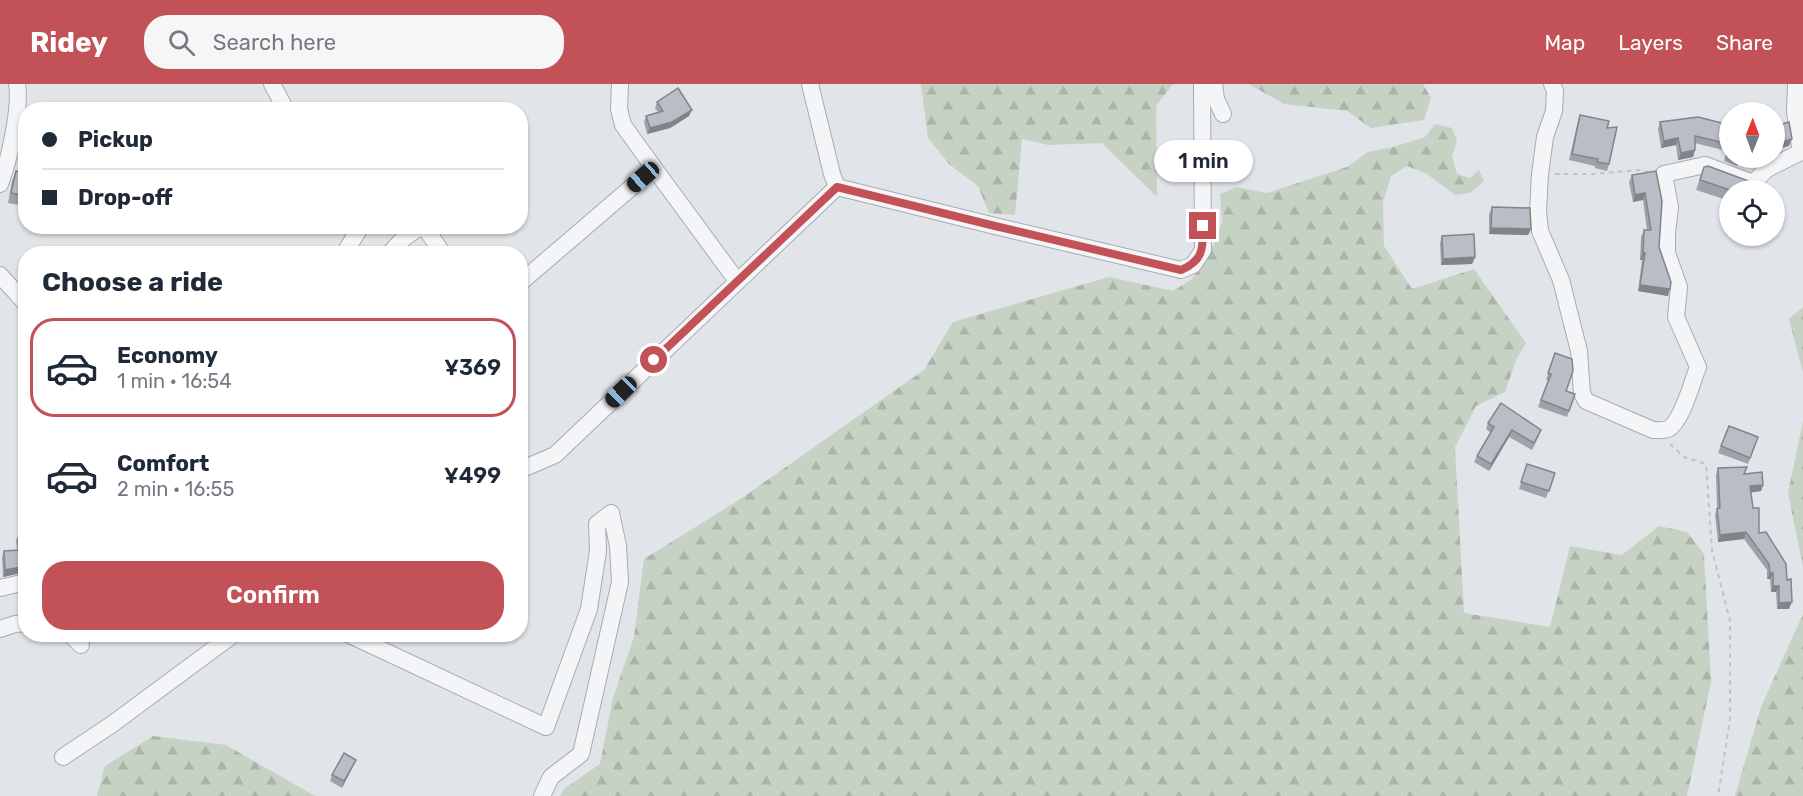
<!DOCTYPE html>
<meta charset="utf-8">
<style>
body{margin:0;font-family:Rubik,sans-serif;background:#f6f6f7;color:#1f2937;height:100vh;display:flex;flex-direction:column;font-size:22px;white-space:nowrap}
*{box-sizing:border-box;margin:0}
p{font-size:20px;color:#747a83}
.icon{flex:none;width:33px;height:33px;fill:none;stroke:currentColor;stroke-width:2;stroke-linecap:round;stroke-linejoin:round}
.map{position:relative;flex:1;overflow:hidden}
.panel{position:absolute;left:18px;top:162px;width:510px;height:396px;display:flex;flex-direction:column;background:#fff;border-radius:24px;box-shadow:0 2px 4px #0004}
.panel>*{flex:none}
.guide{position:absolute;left:18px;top:18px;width:510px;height:132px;border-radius:24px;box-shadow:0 2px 4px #0004;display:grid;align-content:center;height:132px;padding:0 24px;background:#fff}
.needle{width:39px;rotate:1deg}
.buttons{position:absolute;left:1719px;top:18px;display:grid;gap:12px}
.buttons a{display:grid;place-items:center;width:66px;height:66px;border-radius:50%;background:#fff;box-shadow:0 2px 4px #0004;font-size:30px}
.end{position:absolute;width:27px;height:27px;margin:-14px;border:8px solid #c35158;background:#fff;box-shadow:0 0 0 3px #fff}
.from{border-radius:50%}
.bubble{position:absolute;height:42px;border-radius:21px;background:#fff;box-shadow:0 2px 4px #0004;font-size:20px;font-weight:600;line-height:42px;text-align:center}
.car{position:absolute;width:18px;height:36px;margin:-18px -9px;border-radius:8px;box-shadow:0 0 4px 2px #0007;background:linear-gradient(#222 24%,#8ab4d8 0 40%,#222 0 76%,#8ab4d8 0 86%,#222 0)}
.guide b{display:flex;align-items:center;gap:21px;height:57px;font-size:22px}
.guide b+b{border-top:2px solid #e0e1e3}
.guide i{width:15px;height:15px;background:#1f2937}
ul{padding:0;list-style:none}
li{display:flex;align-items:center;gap:18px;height:99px;margin:0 12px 9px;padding:0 12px;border:3px solid transparent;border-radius:24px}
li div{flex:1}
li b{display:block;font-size:22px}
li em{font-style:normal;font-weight:600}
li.current{border-color:#c35158}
li>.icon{width:54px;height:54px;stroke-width:1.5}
h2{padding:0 24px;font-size:27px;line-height:72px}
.action{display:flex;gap:12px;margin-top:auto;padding:12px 24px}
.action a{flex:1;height:69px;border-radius:24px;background:#c35158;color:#fff;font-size:24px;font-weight:600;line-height:69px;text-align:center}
header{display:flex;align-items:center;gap:36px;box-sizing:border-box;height:84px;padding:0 30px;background:#c35158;color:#fff}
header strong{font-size:28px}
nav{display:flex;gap:33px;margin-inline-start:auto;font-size:21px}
.search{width:420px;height:54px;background:#f6f6f7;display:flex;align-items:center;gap:15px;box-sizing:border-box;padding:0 21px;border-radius:24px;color:#747a83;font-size:22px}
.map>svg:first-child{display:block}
</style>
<header>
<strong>Ridey</strong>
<div class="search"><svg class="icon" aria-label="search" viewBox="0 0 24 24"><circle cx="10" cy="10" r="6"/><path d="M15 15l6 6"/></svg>Search here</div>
<nav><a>Map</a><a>Layers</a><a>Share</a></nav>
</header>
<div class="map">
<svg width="1803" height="712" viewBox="0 0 1803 712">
<defs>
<pattern id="forest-firs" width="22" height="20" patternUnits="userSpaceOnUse" patternTransform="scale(1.5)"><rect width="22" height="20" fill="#c6d2c3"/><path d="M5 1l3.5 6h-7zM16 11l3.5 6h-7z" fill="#aab5a9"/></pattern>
</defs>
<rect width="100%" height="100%" fill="#e1e4e9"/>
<!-- forest -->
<g fill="url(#forest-firs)">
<path d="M921 0H1173L1156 22 1157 113 1102 59 1048 61 1022 55 1015 131 989 129 978 102 949 80 928 54Z"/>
<path d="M1249 0H1423L1431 14 1424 36 1371 44 1347 27 1284 20Z"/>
<path d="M1435 40 1452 44 1457 57 1452 72 1457 90 1470 94 1479 86 1484 97 1470 109 1455 111 1427 90 1407 82 1391 92 1383 118 1384 162 1412 205 1474 185 1526 259 1516 276 1505 308 1476 322 1455 363 1464 529 1550 543 1570 462 1622 471 1659 442 1687 448 1704 470 1711 598 1687 712H560L564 705 600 680 613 614 634 553 644 475 739 416 924 286 953 238 1109 193 1173 207 1192 195 1213 162 1222 138 1220 110 1236 103 1267 109 1347 83 1368 68 1393 63 1425 53Z"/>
<path d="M1803 223V289L1789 235Z"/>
<path d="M1803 337V483L1788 409Z"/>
<path d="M1803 530V712H1735L1761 623Z"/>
<path d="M153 652 226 661 315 712H97L105 682Z"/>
</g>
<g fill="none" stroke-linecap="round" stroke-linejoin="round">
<defs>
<g id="minor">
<path d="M272 0 286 26"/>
<path d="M620 0 619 25 623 41 654 84"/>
<path d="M810 0 832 90 837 103"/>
<path d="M1214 0 1216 15 1223 30"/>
<path d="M1552 0 1555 7 1554 27 1545 53 1540 90 1538 127 1540 147 1561 196 1579 267 1582 309 1586 317 1653 346C1658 346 1663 347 1668 345 1682 338 1692 298 1698 283L1676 233 1679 203 1667 169V149L1670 123 1664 90 1705 81 1753 99 1767 85 1801 68 1795 28 1796 0"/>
<path d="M0 100C9 77 21 24 17 0"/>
<path d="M837 103 995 142 1181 186 1193 181 1203 166 1202 0"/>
<path d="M424 142 443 170"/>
<path d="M344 170 361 142"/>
<path d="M389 170 405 153 422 142"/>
<path d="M0 191 26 220"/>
<path d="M520 199 654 84 737 197"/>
<path d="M520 386 555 371 837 103"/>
<path d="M0 504 26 498"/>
<path d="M0 545 15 540 26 539"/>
<path d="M70 550 81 561"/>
<path d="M348 550 546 643 589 525 598 467 597 440 611 429 618 462 620 498 581 670 551 693 542 712"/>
<path d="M63 673 111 641 234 550"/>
</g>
</defs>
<!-- minor casing -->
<use href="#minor" stroke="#a7abb3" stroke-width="18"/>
<!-- path -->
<g stroke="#c0c2c7" stroke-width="2" stroke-dasharray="4.5 4.5" stroke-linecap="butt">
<path d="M1555 90H1594L1637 86 1648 88"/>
<path d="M1670 360 1684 373 1706 380 1712 466 1730 537V635L1718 712"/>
</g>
<!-- minor -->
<use href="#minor" stroke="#f4f5f7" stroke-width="16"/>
</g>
<!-- wall -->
<g fill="#9fa3a9">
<path d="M657 18 689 32 670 44 647 50 644 38 646 32 658 28 655 24Z"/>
<path d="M1580 31 1607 44 1609 80 1607 87 1595 84V82L1569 76 1578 37Z"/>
<path d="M1660 38 1730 41V74H1740L1737 82 1724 77 1727 67 1695 59V66L1693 73 1678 76 1676 61 1661 64 1658 45Z"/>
<path d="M1704 83 1730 106V117L1696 106Z"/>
<path d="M16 87 26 89V122L8 119 12 97Z"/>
<path d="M1656 87 1659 163 1668 212 1638 207 1642 176H1640L1641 153 1644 146H1647L1643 116 1633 118 1629 98 1632 91Z"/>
<path d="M1492 123 1531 145 1528 151 1489 150V130Z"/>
<path d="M1442 152 1475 173 1472 180 1441 181 1440 159Z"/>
<path d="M1555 269 1569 327 1567 333 1538 323 1548 296H1546Z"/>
<path d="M1488 339 1539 352 1532 366 1509 353 1489 387 1474 378 1477 372 1491 349 1486 345Z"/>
<path d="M1729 342 1758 353 1748 380 1718 369Z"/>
<path d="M1527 380 1555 389 1546 414 1519 405Z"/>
<path d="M1718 384 1744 390 1763 401 1761 407 1751 408 1753 424 1759 449 1787 496 1789 525H1777L1776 508H1771L1770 495H1767V486L1744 455 1718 458 1715 431 1717 425 1716 391Z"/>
<path d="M19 450 24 488 3 493 2 473 4 467 17 466 16 456Z"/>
<path d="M356 676 342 704 330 697 332 691Z"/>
</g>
<!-- shaded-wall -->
<g fill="#82848a">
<path d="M692 26 689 32 670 44 647 50 650 44Z"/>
<path d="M1678 54 1676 61 1661 64 1664 57Z"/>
<path d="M1792 55 1789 62 1774 66V60Z"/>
<path d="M1695 66 1693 73 1678 76 1681 69Z"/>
<path d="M1645 109 1643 116 1633 118 1635 111Z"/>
<path d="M1491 144 1531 145 1528 151 1489 150Z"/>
<path d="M1643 169H1645L1642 176H1640Z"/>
<path d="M1475 173 1472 180 1441 181 1443 175Z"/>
<path d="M1640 201 1670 205 1668 212 1638 207Z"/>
<path d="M1512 346 1509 353 1489 387 1491 380Z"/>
<path d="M1763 401 1761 407 1748 409 1750 402Z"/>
<path d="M1746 448 1744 455 1718 458 1720 451Z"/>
<path d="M26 482V488L3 493 5 486Z"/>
<path d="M1770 489H1773L1770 495H1767Z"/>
<path d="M1773 502H1779L1776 508H1771Z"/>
<path d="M1792 518 1789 525H1777L1779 519Z"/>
<path d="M356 676 342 704 344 697Z"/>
</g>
<!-- building -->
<g fill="#b9bdc5" stroke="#82848a" stroke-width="1.5">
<path d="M678 4 692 26 672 38 650 44 646 32 663 27 657 18Z"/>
<path d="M1580 31 1609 37 1607 44 1617 43 1609 80 1597 78 1598 75 1572 70Z"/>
<path d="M1698 33 1730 41V71L1727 70 1729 60 1695 52V66L1681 69 1678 54 1664 57 1660 38Z"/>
<path d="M1789 38 1792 55 1774 60V42Z"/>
<path d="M1708 82 1751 98 1748 106H1730L1700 96 1704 83Z"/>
<path d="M16 87 26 89V112L11 109Z"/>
<path d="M1656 87 1662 117 1659 163 1671 198 1670 205 1640 201 1645 169H1643L1644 146H1651L1645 109 1635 111 1632 91Z"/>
<path d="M1492 123 1530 124 1531 145 1491 144Z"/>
<path d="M1474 150 1475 173 1443 175 1442 152Z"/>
<path d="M1555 269 1572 275 1573 287 1566 307 1575 310 1569 327 1541 316 1551 290 1548 289Z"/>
<path d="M1501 319 1541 346 1534 359 1512 346 1491 380 1477 372 1494 343 1488 339Z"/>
<path d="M1729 342 1758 353 1750 374 1721 362Z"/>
<path d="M1527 380 1555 389 1549 407 1521 398Z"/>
<path d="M1747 383 1744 390 1762 388 1763 401 1750 402 1753 424H1759V449L1766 448 1786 480 1787 496 1791 495 1792 518 1779 519V502H1773V489H1770L1769 480 1746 448 1720 451 1717 425 1720 424 1718 384Z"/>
<path d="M26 449V482L5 486 4 467 19 466V450Z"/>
<path d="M344 669 356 676 344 697 332 691Z"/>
</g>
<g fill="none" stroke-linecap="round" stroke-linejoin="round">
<!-- route -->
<path stroke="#c35158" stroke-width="8" d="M654 276 837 103 995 142 1181 186C1204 176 1203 164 1203 142"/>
</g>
</svg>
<div class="buttons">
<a><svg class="needle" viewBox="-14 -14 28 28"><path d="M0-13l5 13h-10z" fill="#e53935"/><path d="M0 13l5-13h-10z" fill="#747a83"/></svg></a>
<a><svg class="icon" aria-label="locate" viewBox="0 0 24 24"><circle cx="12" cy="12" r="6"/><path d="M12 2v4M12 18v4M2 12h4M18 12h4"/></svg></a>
</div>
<i class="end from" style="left:654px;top:276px"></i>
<i class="end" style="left:1203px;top:142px"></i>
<div class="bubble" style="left:1154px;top:56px;width:99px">1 min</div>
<i class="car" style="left:643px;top:93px;rotate:229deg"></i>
<i class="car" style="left:621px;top:308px;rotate:226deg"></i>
<div class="guide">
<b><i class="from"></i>Pickup</b>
<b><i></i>Drop-off</b>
</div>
<section class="panel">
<h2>Choose a ride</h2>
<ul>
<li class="current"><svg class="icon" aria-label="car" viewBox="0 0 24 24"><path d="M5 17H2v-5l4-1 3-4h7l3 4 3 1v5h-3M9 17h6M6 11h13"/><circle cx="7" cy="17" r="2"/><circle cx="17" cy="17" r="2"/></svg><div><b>Economy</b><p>1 min · 16:54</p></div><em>¥369</em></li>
<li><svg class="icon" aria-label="car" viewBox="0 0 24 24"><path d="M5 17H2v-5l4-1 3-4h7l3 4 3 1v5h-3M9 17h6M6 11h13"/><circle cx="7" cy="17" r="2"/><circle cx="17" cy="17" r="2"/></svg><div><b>Comfort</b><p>2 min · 16:55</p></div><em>¥499</em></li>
</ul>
<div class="action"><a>Confirm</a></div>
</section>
</div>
